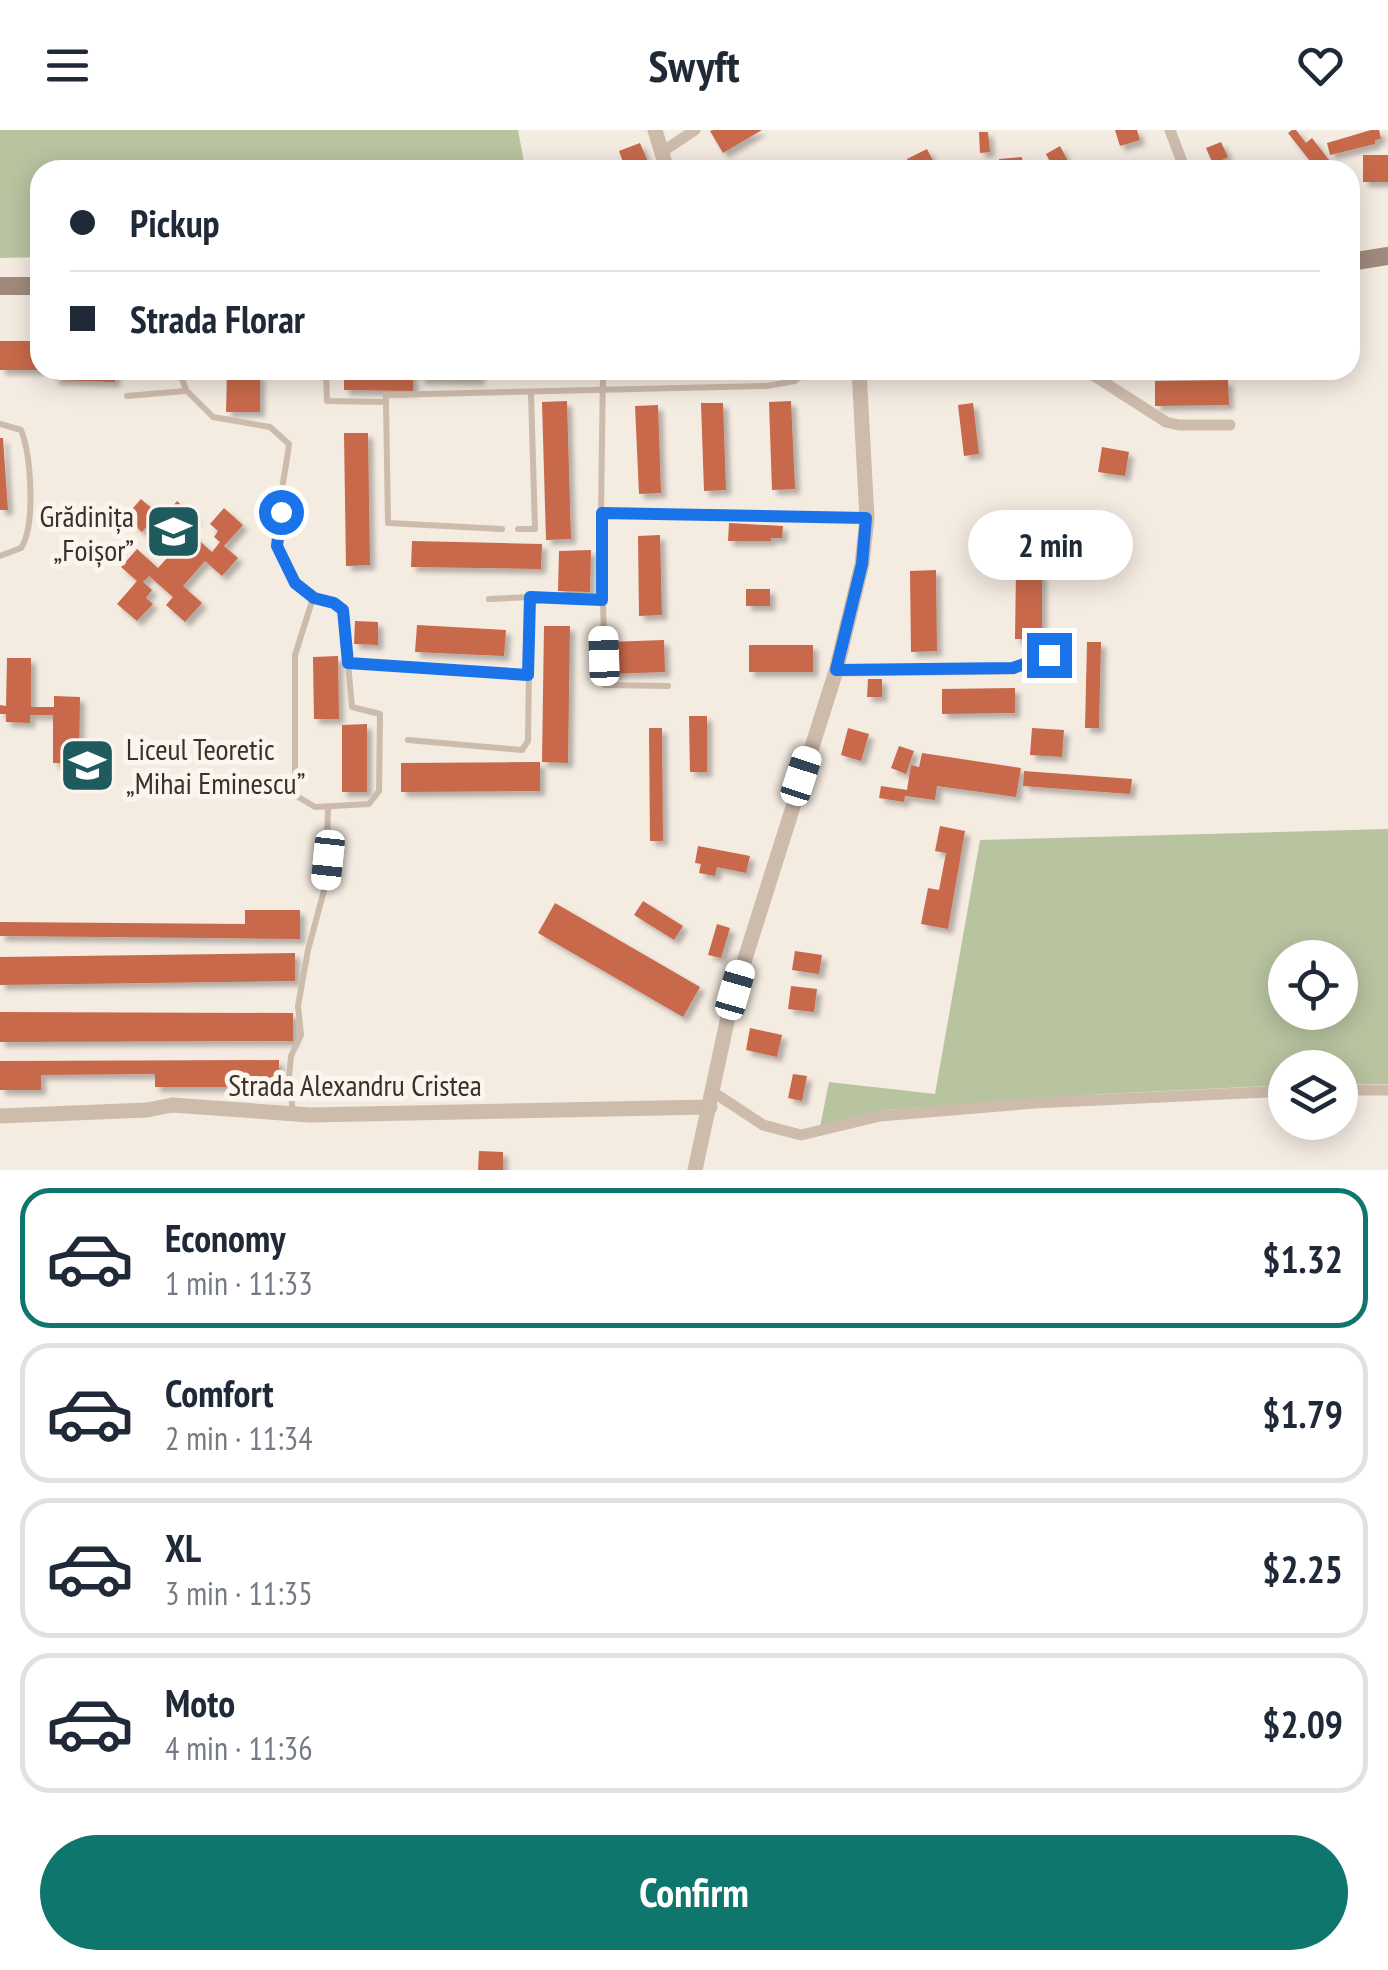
<!DOCTYPE html>
<meta charset="utf-8">
<style>
body{margin:0;font-family:"PT Sans Narrow",sans-serif;background:#f2f2f3;color:#1f2937;height:100vh;display:flex;flex-direction:column;font-size:38px;white-space:nowrap}
*{box-sizing:border-box;margin:0}
p{font-size:32px;color:#747a83}
.icon{flex:none;width:55px;height:55px;fill:none;stroke:currentColor;stroke-width:2;stroke-linecap:round;stroke-linejoin:round}
.map{position:relative;height:1040px;overflow:hidden}
.panel{display:flex;flex-direction:column;background:#fff;flex:1}
.panel>*{flex:none}
.banner{position:absolute;left:30px;top:30px;width:1330px;height:220px;border-radius:30px;box-shadow:0 5px 25px #0003;display:grid;align-content:center;height:220px;padding:0 40px;background:#fff}
.buttons{position:absolute;left:1268px;top:810px;display:grid;gap:20px}
.buttons a{display:grid;place-items:center;width:90px;height:90px;border-radius:50%;background:#fff;box-shadow:0 5px 25px #0003;font-size:50px}
.end{position:absolute;width:45px;height:45px;margin:-22px;border:12px solid #1a73e8;background:#fff;box-shadow:0 0 0 5px #fff}
.from{border-radius:50%}
.bubble{position:absolute;height:70px;border-radius:35px;background:#fff;box-shadow:0 5px 25px #0003;font-size:32px;font-weight:800;line-height:70px;text-align:center}
.car{position:absolute;width:30px;height:60px;margin:-30px -15px;border-radius:12px;box-shadow:0 0 8px 2px #0007;background:linear-gradient(#fff 24%,#345 0 40%,#fff 0 76%,#345 0 86%,#fff 0)}
.banner b{display:flex;align-items:center;gap:35px;height:95px;font-size:38px}
.banner b+b{border-top:2px solid #e0e1e3}
.banner i{width:25px;height:25px;background:#1f2937}
ul{padding:18px 0 0;list-style:none}
li{display:flex;align-items:center;gap:30px;height:140px;margin:0 20px 15px;padding:0 20px;border:5px solid #e0e1e3;border-radius:30px}
li div{flex:1}
li b{display:block;font-size:38px}
li em{font-style:normal;font-weight:800}
li.active{border-color:#0f766e}
li>.icon{width:90px;height:90px;stroke-width:1.5}
.button{display:flex;gap:20px;margin-top:auto;padding:20px 40px}
.button a{flex:1;height:115px;border-radius:60px;background:#0f766e;color:#fff;font-size:40px;font-weight:800;line-height:115px;text-align:center}
header{display:flex;justify-content:space-between;align-items:center;height:130px;padding:0 40px;background:#fff;font-size:45px;font-weight:800}
.map>svg:first-child{display:block}
</style>
<header><svg class="icon" aria-label="menu" viewBox="0 0 24 24"><path d="M4 6h16M4 12h16M4 18h16"/></svg>Swyft<svg class="icon" aria-label="heart" viewBox="0 0 24 24"><path d="M12 20l-8-8c-3-5 5-10 8-4 3-6 11-1 8 4z"/></svg></header>
<div class="map">
<svg width="1388" height="1040" viewBox="0 0 1388 1040">
<defs>
<filter id="shadow"><feDropShadow dx="5" dy="5" stdDeviation="2.5" flood-color="#0004"/></filter>
</defs>
<rect width="100%" height="100%" fill="#f4ebe1"/>
<!-- green -->
<g fill="#b8c4a0" fill-rule="evenodd">
<path d="M0 0H518L524 32 504 40H40V127L0 128Z"/>
<path d="M1388 699V954H1340V938H1285V955L1104 964 885 980 820 997 829 952 935 964 980 710ZM1285 828H1340V882H1285Z"/>
</g>
<!-- building -->
<g fill="#c8694b" filter="url(#shadow)">
<path d="M713 0H762L723 23 710 1Z"/>
<path d="M1115 0H1137L1140 10 1120 16Z"/>
<path d="M1292 0H1296L1306 13 1312 8 1329 30 1317 40 1288 3Z"/>
<path d="M1371 0H1379L1381 9 1375 10V14L1330 25 1327 13Z"/>
<path d="M979 2H988L990 22 980 23Z"/>
<path d="M1221 12 1228 27 1222 30 1226 40H1205L1204 37 1213 34 1206 18Z"/>
<path d="M640 13 648 32 626 40 619 21Z"/>
<path d="M1060 16 1070 35 1054 40 1046 24Z"/>
<path d="M927 19 938 40H912L907 29Z"/>
<rect x="1363" y="25" width="25" height="27"/>
<path d="M1022 27 1023 40H1000L999 29Z"/>
<rect x="0" y="211" width="40" height="29"/>
<path d="M54 240H116L115 252 54 250Z"/>
<path d="M344 240H413V261L344 260Z"/>
<path d="M419 240H480V250L419 249Z"/>
<path d="M227 243 260 244V282H226Z"/>
<path d="M1228 250 1229 275 1155 276V251Z"/>
<path d="M567 271 571 409 546 410 542 272Z"/>
<path d="M791 271 795 359 772 360 769 272Z"/>
<path d="M701 273H723L726 360 704 361Z"/>
<path d="M973 273 979 324 964 326 958 275Z"/>
<path d="M658 275 661 363 639 364 635 276Z"/>
<path d="M344 303H368L370 435 346 436Z"/>
<path d="M0 308H3L8 380H0Z"/>
<path d="M1102 317 1129 322 1125 346 1098 342Z"/>
<path d="M141 369 163 388 177 371 196 388 186 399 212 422 220 412 214 407 218 401 210 394 224 378 243 395 224 416 238 428 222 446 205 431 183 456 202 473 185 492 166 475 173 467 149 446 143 452 152 460 146 468 153 474 137 491 117 474 137 451 121 437 137 419 158 438 183 410 163 392 155 402 148 395 142 402 125 387Z"/>
<path d="M729 393 783 396 782 408H771V411H728Z"/>
<path d="M660 405 662 485 639 486 638 406Z"/>
<path d="M412 411 542 414 541 439 411 437Z"/>
<path d="M591 420 590 462 558 461 559 421Z"/>
<path d="M936 440 937 521 911 522 910 441Z"/>
<path d="M1016 441H1042V509H1015Z"/>
<rect x="746" y="459" width="24" height="17"/>
<path d="M355 491 378 492V515L354 514Z"/>
<path d="M417 495 506 500 504 526 415 522Z"/>
<path d="M544 496H570L568 633 542 632Z"/>
<path d="M664 510 665 542 609 544 608 512Z"/>
<path d="M1087 512H1101L1099 598H1085Z"/>
<rect x="749" y="515" width="64" height="27"/>
<path d="M338 526 339 589H314L313 527Z"/>
<path d="M7 528H31V577H54V566L80 567 79 633H53V585H30V593L6 592V584H0V575L6 576Z"/>
<path d="M868 549H882V567H867Z"/>
<path d="M1015 558V583L942 584V559Z"/>
<path d="M689 586H707V642H690Z"/>
<path d="M367 594V662H342V595Z"/>
<path d="M649 598H662L663 711H650Z"/>
<path d="M848 598 869 604 861 631 841 625Z"/>
<path d="M1032 598 1064 600 1062 627 1030 625Z"/>
<path d="M899 616 914 621 906 644 891 638Z"/>
<path d="M922 623 1021 638 1016 667 937 656 935 670 905 666 904 672 879 668 881 656 907 660 911 635 919 637Z"/>
<path d="M540 632V661L401 662V633Z"/>
<path d="M1024 641 1132 649 1130 664 1023 656Z"/>
<path d="M940 696 965 701 948 799 921 794 928 758 939 760 946 723 935 721Z"/>
<path d="M698 716 750 726 746 743 717 737 715 746 699 743 701 734 695 733Z"/>
<path d="M643 771 683 796 674 810 634 785Z"/>
<path d="M555 773 700 857 683 887 538 803Z"/>
<path d="M245 780H300V809L0 806V792L245 794Z"/>
<path d="M717 794 730 798 721 828 708 825Z"/>
<path d="M795 821 822 825 819 844 792 840Z"/>
<path d="M295 823V851L0 855V827Z"/>
<path d="M791 856 817 859 814 882 788 879Z"/>
<path d="M0 882 293 883V911L0 912Z"/>
<path d="M750 898 782 905 777 927 746 920Z"/>
<path d="M279 930V957H155V944L41 945V960H0V931Z"/>
<path d="M793 944 807 946 802 971 788 968Z"/>
<path d="M479 1021 503 1022V1040H478Z"/>
</g>
<g fill="none" stroke-linecap="round" stroke-linejoin="round">
<!-- service -->
<g stroke="#cdbbac" stroke-width="6">
<path d="M179 240 186 260 213 287 270 297 289 314C284 358 265 415 295 453 309 470 328 468 343 480L348 533"/>
<path d="M326 240 327 271 386 272 388 393 502 399"/>
<path d="M127 266 185 261"/>
<path d="M386 272V265L767 256 795 251 808 240"/>
<path d="M0 294 21 300C31 325 36 395 21 418L0 426"/>
<path d="M601 383 603 240"/>
<path d="M518 399H535L531 263"/>
<path d="M530 467 602 470"/>
<path d="M313 468 295 525V665L315 677 369 674 379 661 380 584 352 577 348 533 528 545"/>
<path d="M668 556 605 555 601 383 865 388"/>
<path d="M408 610 522 620 528 611 530 467 489 469"/>
<path d="M293 983 289 947 291 926 301 905 298 876 308 820 326 753 328 677"/>
</g>
<!-- minor -->
<g stroke="#cdbbac" stroke-width="11">
<path d="M1170 0 1185 40"/>
<path d="M662 22 695 0"/>
<path d="M1085 240 1166 292 1179 295H1230"/>
<path d="M836 541 1013 539 1049 525"/>
<path d="M1340 960H1388"/>
<path d="M713 962 763 995 801 1005 880 986 1035 973 1285 961"/>
</g>
<!-- tertiary -->
<g stroke="#cdbbac" stroke-width="15">
<path d="M655 0 667 40"/>
<path d="M0 986 147 980 172 975 310 985 710 977"/>
<path d="M695 1040 731 873 836 541 862 434 867 388 859 240"/>
</g>
<!-- secondary -->
<g stroke="#a18a7d" stroke-width="18">
<path d="M1350 132 1388 126"/>
<path d="M0 156H40"/>
</g>
</g>
<g fill="none" stroke-linecap="round" stroke-linejoin="round">
<!-- route -->
<path stroke="#1a73e8" stroke-width="12" d="M281 382 277 416 295 453 314 468 334 473 343 480 348 533 528 545 530 467 602 470V383L866 388 862 434 836 540 1013 538 1049 525"/>
</g>
<!-- icons -->
<defs>
<symbol id="school-square" viewBox="-11 -11 22 22"><rect x="-9" y="-9" width="18" height="18" rx="4" fill="#1f5a5e" stroke="#fbf5ee"/><path d="M0-5L7-2L0 1L-7-2ZM-4 1L0 2.5L4 1V4Q0 6-4 4Z" fill="#fff"/></symbol>
</defs>
<g fill-rule="evenodd">
<use href="#school-square" x="142" y="370" width="63" height="63"/>
<use href="#school-square" x="56" y="604" width="63" height="63"/>
</g>
<g text-anchor="middle" dominant-baseline="central" stroke-width="10" stroke-linejoin="round" paint-order="stroke">
<!-- poi labels -->
<g font-size="30" fill="#3b302b" stroke="#fbf5ee" text-anchor="end">
<text x="134" y="385">Grădinița<tspan x="134" dy="34">„Foișor”</tspan></text>
<text x="126" y="618" text-anchor="start">Liceul Teoretic<tspan x="126" dy="34">„Mihai Eminescu”</tspan></text>
</g>
<!-- street labels -->
<g font-size="30" fill="#3b302b" stroke="#fbf5ee">
<text x="355" y="954">Strada Alexandru Cristea</text>
</g>
</g>
</svg>
<div class="buttons">
<a><svg class="icon" aria-label="locate" viewBox="0 0 24 24"><circle cx="12" cy="12" r="6"/><path d="M12 2v4M12 18v4M2 12h4M18 12h4"/></svg></a>
<a><svg class="icon" aria-label="layers" viewBox="0 0 24 24"><path d="M12 4l9 5-9 5-9-5zM3 14l9 5 9-5"/></svg></a>
</div>
<i class="end from" style="left:281px;top:382px"></i>
<i class="end" style="left:1049px;top:525px"></i>
<div class="bubble" style="left:968px;top:380px;width:165px">2 min</div>
<i class="car" style="left:604px;top:526px;rotate:358deg"></i>
<i class="car" style="left:801px;top:646px;rotate:18deg"></i>
<i class="car" style="left:328px;top:730px;rotate:186deg"></i>
<i class="car" style="left:735px;top:860px;rotate:16deg"></i>
<div class="banner">
<b><i class="from"></i>Pickup</b>
<b><i></i>Strada Florar</b>
</div>
</div>
<section class="panel">
<ul>
<li class="active"><svg class="icon" aria-label="car" viewBox="0 0 24 24"><path d="M5 17H2v-5l4-1 3-4h7l3 4 3 1v5h-3M9 17h6M6 11h13"/><circle cx="7" cy="17" r="2"/><circle cx="17" cy="17" r="2"/></svg><div><b>Economy</b><p>1 min · 11:33</p></div><em>$1.32</em></li>
<li><svg class="icon" aria-label="car" viewBox="0 0 24 24"><path d="M5 17H2v-5l4-1 3-4h7l3 4 3 1v5h-3M9 17h6M6 11h13"/><circle cx="7" cy="17" r="2"/><circle cx="17" cy="17" r="2"/></svg><div><b>Comfort</b><p>2 min · 11:34</p></div><em>$1.79</em></li>
<li><svg class="icon" aria-label="car" viewBox="0 0 24 24"><path d="M5 17H2v-5l4-1 3-4h7l3 4 3 1v5h-3M9 17h6M6 11h13"/><circle cx="7" cy="17" r="2"/><circle cx="17" cy="17" r="2"/></svg><div><b>XL</b><p>3 min · 11:35</p></div><em>$2.25</em></li>
<li><svg class="icon" aria-label="car" viewBox="0 0 24 24"><path d="M5 17H2v-5l4-1 3-4h7l3 4 3 1v5h-3M9 17h6M6 11h13"/><circle cx="7" cy="17" r="2"/><circle cx="17" cy="17" r="2"/></svg><div><b>Moto</b><p>4 min · 11:36</p></div><em>$2.09</em></li>
</ul>
<div class="button"><a>Confirm</a></div>
</section>
